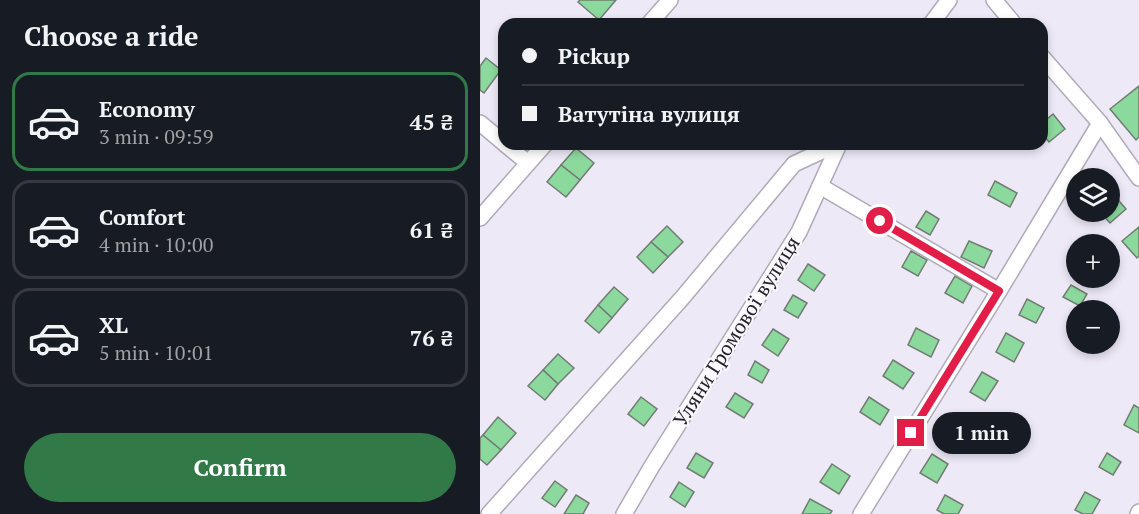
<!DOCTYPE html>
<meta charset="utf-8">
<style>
body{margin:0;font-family:"PT Serif",serif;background:#242831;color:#f1f3f6;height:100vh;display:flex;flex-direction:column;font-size:22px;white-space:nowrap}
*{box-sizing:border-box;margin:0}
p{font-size:20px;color:#9ea1a6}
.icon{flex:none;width:33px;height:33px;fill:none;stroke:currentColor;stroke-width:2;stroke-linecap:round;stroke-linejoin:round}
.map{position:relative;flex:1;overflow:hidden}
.drawer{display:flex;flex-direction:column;background:#171b24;width:480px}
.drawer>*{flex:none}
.hud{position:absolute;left:18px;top:18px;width:550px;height:132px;border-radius:18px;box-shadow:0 3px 9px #0003;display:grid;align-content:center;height:132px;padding:0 24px;background:#171b24}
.fabs{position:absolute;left:586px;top:168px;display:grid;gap:12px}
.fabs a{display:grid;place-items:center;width:54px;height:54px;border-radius:50%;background:#171b24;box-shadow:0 3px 9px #0003;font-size:30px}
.end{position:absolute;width:27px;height:27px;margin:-14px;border:8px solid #e11d48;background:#fff;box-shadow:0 0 0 3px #fff}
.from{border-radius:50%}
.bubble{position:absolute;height:42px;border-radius:21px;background:#171b24;box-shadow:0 3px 9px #0003;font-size:20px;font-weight:700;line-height:42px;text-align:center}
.hud b{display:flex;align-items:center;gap:21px;height:57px;font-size:22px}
.hud b+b{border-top:2px solid #363941}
.hud i{width:15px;height:15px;background:#f1f3f6}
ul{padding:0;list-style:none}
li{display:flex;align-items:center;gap:18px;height:99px;margin:0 12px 9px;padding:0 12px;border:3px solid #363941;border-radius:18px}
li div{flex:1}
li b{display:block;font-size:22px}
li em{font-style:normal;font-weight:700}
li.on{border-color:#317946}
li>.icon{width:54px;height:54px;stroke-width:1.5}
h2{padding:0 24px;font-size:27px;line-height:72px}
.cta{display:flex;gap:12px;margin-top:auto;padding:12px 24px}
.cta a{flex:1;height:69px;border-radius:36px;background:#317946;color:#fff;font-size:24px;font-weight:700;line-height:69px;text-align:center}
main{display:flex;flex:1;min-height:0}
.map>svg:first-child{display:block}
</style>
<main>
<section class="drawer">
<h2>Choose a ride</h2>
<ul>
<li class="on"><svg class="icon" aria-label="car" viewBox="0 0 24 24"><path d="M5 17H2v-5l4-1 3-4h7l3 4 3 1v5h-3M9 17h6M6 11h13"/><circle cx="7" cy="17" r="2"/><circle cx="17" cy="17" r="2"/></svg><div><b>Economy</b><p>3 min · 09:59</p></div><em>45 ₴</em></li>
<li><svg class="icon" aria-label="car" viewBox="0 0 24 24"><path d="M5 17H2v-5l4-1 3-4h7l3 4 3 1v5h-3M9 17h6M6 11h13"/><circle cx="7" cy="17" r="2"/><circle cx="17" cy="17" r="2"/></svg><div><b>Comfort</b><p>4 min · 10:00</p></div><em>61 ₴</em></li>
<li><svg class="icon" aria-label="car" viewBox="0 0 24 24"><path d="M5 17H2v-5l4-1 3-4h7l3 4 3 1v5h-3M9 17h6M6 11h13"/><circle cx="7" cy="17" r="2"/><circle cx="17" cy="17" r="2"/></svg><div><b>XL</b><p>5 min · 10:01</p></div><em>76 ₴</em></li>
</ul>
<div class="cta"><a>Confirm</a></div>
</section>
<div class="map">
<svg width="659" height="514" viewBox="0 0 659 514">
<rect width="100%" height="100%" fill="#eee9f7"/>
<!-- building -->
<g fill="#8cd99e" stroke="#717c73" stroke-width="1.5">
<path d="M100 0H136L119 20 98 2Z"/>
<path d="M6 58 21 70 4 93 0 90V66Z"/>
<path d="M659 86V137L656 140 630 109Z"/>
<path d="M573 114 585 129 569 142 562 134V123Z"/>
<path d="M96 148 114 163 100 180 81 165Z"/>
<path d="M81 165 100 180 86 197 67 182Z"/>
<path d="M515 181 537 193 530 207 508 195Z"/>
<path d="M633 194 646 209 630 223 620 212H630V196Z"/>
<path d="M446 211 459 219 450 235 436 227Z"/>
<path d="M187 226 203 242 188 257 171 242Z"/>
<path d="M659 227V256L657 258 642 241Z"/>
<path d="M489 241 512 251 504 268 481 257Z"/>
<path d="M171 242 188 257 173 273 157 257Z"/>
<path d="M431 251 447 260 438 276 422 267Z"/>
<path d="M328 264 345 275 334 291 318 280Z"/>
<path d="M475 276 492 286 483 303 465 293Z"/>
<path d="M591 285 607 294 600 306 583 297Z"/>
<path d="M134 287 148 299 132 318 118 305Z"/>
<path d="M313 295 327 303 318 318 304 310Z"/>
<path d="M547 299 564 308 556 323 539 315Z"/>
<path d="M118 305 132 318 119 333 105 321Z"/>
<path d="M436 328 459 340 451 357 428 345Z"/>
<path d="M293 329 309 339 298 356 282 345Z"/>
<path d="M526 333 544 343 534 362 516 352Z"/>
<path d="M78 354 94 368 78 384 63 370Z"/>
<path d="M413 360 434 373 423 389 403 376Z"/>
<path d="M275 361 289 370 282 383 268 375Z"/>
<path d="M63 370 78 384 65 400 48 386Z"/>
<path d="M502 372 518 381 505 401 490 392Z"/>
<path d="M255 393 273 404 264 418 246 407Z"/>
<path d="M161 397 177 409 164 426 148 414Z"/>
<path d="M389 397 409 410 400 425 380 412Z"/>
<path d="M654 405 659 408V433L644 425Z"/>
<path d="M478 416 500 428 490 445 468 432Z"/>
<path d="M18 417 36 433 21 450 3 435Z"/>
<path d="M3 435 21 450 7 465 0 459V438Z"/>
<path d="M216 453 233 463 224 478 207 468Z"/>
<path d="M627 453 641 462 633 475 619 467Z"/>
<path d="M452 454 468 464 457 483 440 473Z"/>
<path d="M352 464 370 476 359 494 340 482Z"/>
<path d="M75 481 87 490 75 507 62 498Z"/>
<path d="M199 482 214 492 205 507 190 497Z"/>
<path d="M605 492 620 500 612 514H603L595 510Z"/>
<path d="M96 495 109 503 103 514H84Z"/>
<path d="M465 495 483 505 478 514H464L457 510Z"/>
<path d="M330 499 352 511 350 514H322Z"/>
</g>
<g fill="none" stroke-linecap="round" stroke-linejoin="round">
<defs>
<g id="minor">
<path d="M514 0 534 24"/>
<path d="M169 24 190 0"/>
<path d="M451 24 469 0"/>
<path d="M562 57 620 123 659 178"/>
<path d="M0 123 24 143"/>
<path d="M25 144 48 163"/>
<path d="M340 186 519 291"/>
<path d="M0 218 65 144"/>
<path d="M9 514 203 297 314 164 357 144"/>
<path d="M144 514 172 466 319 232 359 144"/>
<path d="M381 514 519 291 620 123"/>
<path d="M658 514 659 512"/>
</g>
</defs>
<!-- minor casing -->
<use href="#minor" stroke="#b0abb8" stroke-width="18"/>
<!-- minor -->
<use href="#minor" stroke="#fff" stroke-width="15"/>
</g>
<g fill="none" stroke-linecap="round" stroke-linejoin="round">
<!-- route -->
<path stroke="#e11d48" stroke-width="8" d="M400 221 519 291 431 433"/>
</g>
<g text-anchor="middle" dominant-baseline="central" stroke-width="4.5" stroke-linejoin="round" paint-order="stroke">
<!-- street labels -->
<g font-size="20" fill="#252328" stroke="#faf8fe">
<text transform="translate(256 331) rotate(-58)">Уляни Громової вулиця</text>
</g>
</g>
</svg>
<div class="fabs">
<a><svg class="icon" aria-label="layers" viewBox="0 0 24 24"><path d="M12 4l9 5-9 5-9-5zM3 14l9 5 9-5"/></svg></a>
<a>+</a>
<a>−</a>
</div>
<i class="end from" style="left:400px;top:221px"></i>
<i class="end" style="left:431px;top:433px"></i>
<div class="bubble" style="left:452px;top:412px;width:99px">1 min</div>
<div class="hud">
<b><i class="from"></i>Pickup</b>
<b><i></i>Ватутіна вулиця</b>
</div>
</div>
</main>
